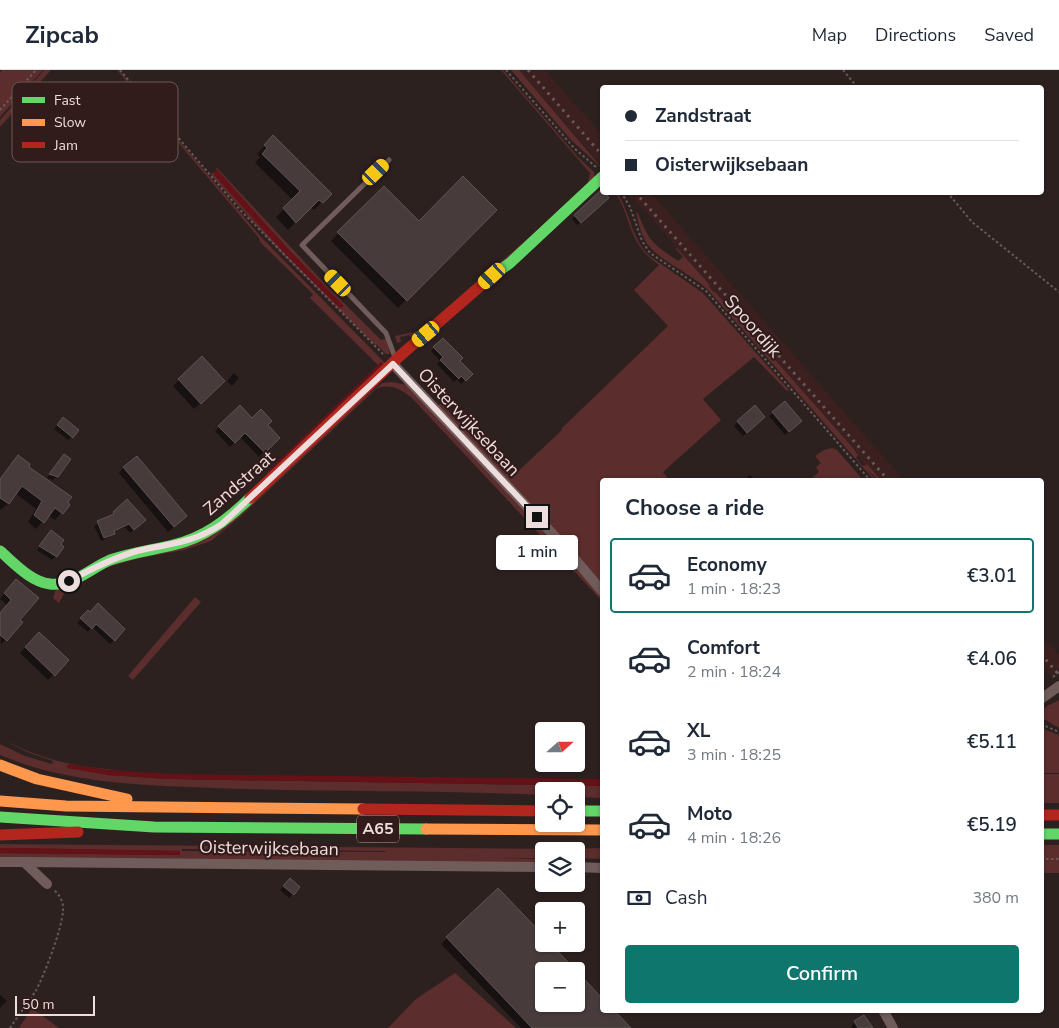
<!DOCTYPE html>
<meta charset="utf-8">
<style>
body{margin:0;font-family:"Nunito Sans",sans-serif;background:#f2f2f3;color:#1f2937;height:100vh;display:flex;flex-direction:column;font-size:19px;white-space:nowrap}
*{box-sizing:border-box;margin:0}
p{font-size:16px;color:#747a83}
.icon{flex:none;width:28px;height:28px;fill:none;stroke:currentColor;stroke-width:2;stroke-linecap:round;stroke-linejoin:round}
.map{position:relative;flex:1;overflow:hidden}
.panel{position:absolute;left:600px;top:408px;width:444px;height:535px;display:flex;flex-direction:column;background:#fff;border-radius:5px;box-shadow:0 1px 4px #0004}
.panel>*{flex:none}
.hud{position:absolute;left:600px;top:15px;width:444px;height:110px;border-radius:5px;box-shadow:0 1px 4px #0004;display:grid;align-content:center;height:110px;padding:0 25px;background:#fff}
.needle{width:32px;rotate:69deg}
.buttons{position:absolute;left:535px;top:652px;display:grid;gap:10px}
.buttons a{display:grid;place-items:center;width:50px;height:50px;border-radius:5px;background:#fff;box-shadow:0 1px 4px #0004;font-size:25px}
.scale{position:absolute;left:15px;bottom:12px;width:80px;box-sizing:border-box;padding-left:5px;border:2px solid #eddddc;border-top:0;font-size:14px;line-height:18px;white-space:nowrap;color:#eddddc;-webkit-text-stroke:4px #321c1b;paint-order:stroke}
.end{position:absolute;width:22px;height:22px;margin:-11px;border:6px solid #eddddc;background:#111;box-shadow:0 0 0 2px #111}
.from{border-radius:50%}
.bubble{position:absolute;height:35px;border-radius:5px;background:#fff;box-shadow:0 1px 4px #0004;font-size:16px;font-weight:600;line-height:35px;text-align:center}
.car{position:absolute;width:15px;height:30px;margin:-15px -8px;border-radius:6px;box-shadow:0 0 4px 1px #0007;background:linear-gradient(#f5c518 24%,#345 0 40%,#f5c518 0 76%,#345 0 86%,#f5c518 0)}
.hud b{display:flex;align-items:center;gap:18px;height:48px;font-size:19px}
.hud b+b{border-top:1px solid #e0e1e3}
.hud i{width:12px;height:12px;background:#1f2937}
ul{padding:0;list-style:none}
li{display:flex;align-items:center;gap:15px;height:75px;margin:0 10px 8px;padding:0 15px;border:2px solid transparent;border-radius:5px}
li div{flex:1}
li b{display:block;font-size:19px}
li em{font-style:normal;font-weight:600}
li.active{border-color:#0f766e}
li>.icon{width:45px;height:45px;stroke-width:1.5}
h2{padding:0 25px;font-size:22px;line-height:60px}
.pay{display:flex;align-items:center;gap:12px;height:55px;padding:0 25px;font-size:19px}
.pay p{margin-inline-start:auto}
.cta{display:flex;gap:10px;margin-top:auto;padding:10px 25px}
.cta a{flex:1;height:58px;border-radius:5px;background:#0f766e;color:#fff;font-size:20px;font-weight:600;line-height:58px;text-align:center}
header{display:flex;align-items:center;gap:30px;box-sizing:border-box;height:70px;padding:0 25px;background:#fff;border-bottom:1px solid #e0e1e3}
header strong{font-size:24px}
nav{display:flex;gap:28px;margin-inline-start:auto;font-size:18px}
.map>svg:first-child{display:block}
</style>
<header>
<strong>Zipcab</strong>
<nav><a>Map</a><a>Directions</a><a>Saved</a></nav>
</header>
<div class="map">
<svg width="1059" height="958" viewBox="0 0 1059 958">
<rect width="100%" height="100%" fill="#2d2120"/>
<!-- built -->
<g fill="#3b201f">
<path d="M519 0H545L576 36 584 43 602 66V96Z"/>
<path d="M627 123H651L904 410H881L861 390 853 378 716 223 709 217 708 214 677 178 641 136 640 137Z"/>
<path d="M1041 565 1059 584V599L1052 606 1041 596Z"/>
</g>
<!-- green -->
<g fill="#5b2d2c" fill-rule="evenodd">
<path d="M2 0H43L0 47V3Z"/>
<path d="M44 0H51L0 57V50Z"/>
<path d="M117 0H119L261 167 384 292 385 293 272 403 265 402H270L381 292 378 295 310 228 313 224 260 172 259 168Z"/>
<path d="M501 0H503L578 87 594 102 595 109 580 126 449 241H447L413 270 409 265 400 267 401 272 397 273 395 266 423 260 582 121 588 113 590 103Z"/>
<path d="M511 0H519L602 98 572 71Z"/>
<path d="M217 98 329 218 381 270 387 268 390 284H386L376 274 375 275 283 185 211 105 213 102 286 185 340 238 343 236 288 179 216 99Z"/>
<path d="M614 122 617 123C631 143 631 170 651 187L703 223 789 320 787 321 754 287 703 329 721 350 663 402 669 410H602V514L438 336 441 333 511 408 562 360 561 359 668 256 634 220 659 195C651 189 643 182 637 172 627 155 628 140 614 122Z"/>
<path d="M636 142 638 143C649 172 653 174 678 191L683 187 676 179 677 178 709 214C709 218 712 221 716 223L853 378 858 385 856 388 863 396 867 394 881 410H878L866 398 876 410H874L708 220C692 204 660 191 648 175 642 167 638 153 636 142Z"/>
<path d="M391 312 403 314 411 318 602 525V531L411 327C400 319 389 313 376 319L241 446 211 471 184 480 140 488 105 498 65 522 59 533 53 528 56 519 104 496 187 475 382 313Z"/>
<path d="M832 378 837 380 863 410H810L819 402 816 397 821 393 815 386 824 380Z"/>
<path d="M195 527 201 532 133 610 128 606Z"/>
<path d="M1059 630V658L1042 648C1040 636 1051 635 1059 630Z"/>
<path d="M1041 658 1059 665V703H1041Z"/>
<path d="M0 668C20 678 40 687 62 692 105 702 152 702 197 705L107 700 68 694 108 705 171 709 602 716V728L576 727V721H544V725C434 720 325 722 215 718 142 715 68 714 0 685V674L25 686 52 694 53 691 27 682Z"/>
<rect x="1041" y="704" width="18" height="29"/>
<path d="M0 774 568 779 602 778V789L576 788V781H544V788H499L544 789V795L129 788H0V783L180 785V781L0 778ZM182 779 385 781 386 782 182 781Z"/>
<rect x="1041" y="775" width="18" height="28"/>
<path d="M455 903 516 958H388L416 929Z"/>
<path d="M32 938 59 958H19Z"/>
</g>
<!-- water -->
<g fill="#651118">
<path d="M215 100 218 101 288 179 344 236 340 238 286 185 214 105Z"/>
<path d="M381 292 383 294 269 402 268 401Z"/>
<path d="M68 694 107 700 171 704 602 709V716L171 709 108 705 67 698Z"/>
<path d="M0 778H23L180 781V785L0 783Z"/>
</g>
<!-- shadow -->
<g fill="#0007">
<path d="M273 67 330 124 314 140 310 137 288 160 276 147 293 130 255 93 260 87 257 84Z"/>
<path d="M384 117 419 153 495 140 398 238 331 171Z"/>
<path d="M602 121 605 131 577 155 572 149Z"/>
<path d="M443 269 459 291 471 304 461 314 457 309 454 312 437 294 440 291 431 281Z"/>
<path d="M202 288 224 311 194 339 173 316Z"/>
<path d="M234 303 239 308 232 316 227 311Z"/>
<path d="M240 337 252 349 266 355 278 368 259 387 240 367 230 377 215 361Z"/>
<path d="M755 337 760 351 743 366 734 356Z"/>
<path d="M773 343 797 354 785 365 769 346Z"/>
<path d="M59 352 72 367 68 370 54 359Z"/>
<path d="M18 386 27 397 68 435 55 450 48 445 36 459 28 452 36 439 15 423 8 434 0 440V409Z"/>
<path d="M61 389 57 406 53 410 47 408Z"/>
<path d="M124 397 180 452 168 462 119 403Z"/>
<path d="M750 405 755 410H744Z"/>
<path d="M114 443 141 454 130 463 125 457 113 462 110 467 101 471 94 456Z"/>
<path d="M48 466 59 475 56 486 52 490 37 480Z"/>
<path d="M11 515 18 550 21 552 1 575 0 544 7 535 0 529Z"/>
<path d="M88 542 124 559 110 574 92 557 88 562 77 553Z"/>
<path d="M39 563 68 590 48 610 20 583Z"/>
<path d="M286 813 299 817 289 828 280 820Z"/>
<path d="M498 819 544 874H550L576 901H544V934H576V902L602 929V940H613L630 958H521L441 874Z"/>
<path d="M0 925 7 931 0 938Z"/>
<path d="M863 946 871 958H852L851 956Z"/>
</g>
<!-- building -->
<g fill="#473c3b" stroke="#5e5453" fill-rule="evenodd">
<path d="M273 65 332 124 323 133 319 130 296 153 283 138 300 121 262 84 267 78 264 75Z"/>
<path d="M463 106 497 140 407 231 337 162 384 116 419 151Z"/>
<path d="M602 119V122H605L609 128 581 153 574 145Z"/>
<path d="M443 268 463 288 460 291 473 304 466 311 461 306 459 309 440 290 443 287 433 277Z"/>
<path d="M202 286 225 311 201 334 178 309Z"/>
<path d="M785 331 802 351 789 362 772 342Z"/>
<path d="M240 335 252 348 261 339 272 351 268 355 280 368 265 383 245 363 235 373 218 356Z"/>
<path d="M755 335 765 347 747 363 737 351Z"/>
<path d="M63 347 79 360 73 368 57 355Z"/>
<path d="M64 384 71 389 58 407 49 404Z"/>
<path d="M18 385 30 394 29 397 72 427 68 432 70 435 63 444 55 438 44 453 34 445 42 431 22 416 9 434 0 428V409Z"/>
<path d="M137 386 187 446 174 457 123 397Z"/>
<path d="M127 429 146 450 134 460 129 454 114 461 115 464 104 468 97 451 114 444 113 442Z"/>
<path d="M51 460 64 470 61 474 64 477 57 487 39 476Z"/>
<path d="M16 509 39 528 20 550 23 552 7 571 0 565V543L11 530 4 523Z"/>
<path d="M98 533 125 559 115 571 96 554 92 559 80 548 88 540 90 542Z"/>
<path d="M39 562 69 590 55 606 25 577Z"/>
<path d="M290 808 300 817 294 825 283 816Z"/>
<path d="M498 818 544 866V874H551L602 928V940H614L631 958H532L446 867ZM544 901H576V934H544Z"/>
<path d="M864 945 873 958H858L854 951Z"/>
</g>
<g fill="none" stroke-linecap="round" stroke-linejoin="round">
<!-- path -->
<g stroke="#685958" stroke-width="2" stroke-dasharray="2.5 2.5" stroke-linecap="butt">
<path d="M120 0 242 142 385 286"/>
<path d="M506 0 575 79 596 97"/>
<path d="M843 0 858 18"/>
<path d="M0 40 36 0"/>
<path d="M621 122 630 137 642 171 650 183 706 221 870 410"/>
<path d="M947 122 972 152 1059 222"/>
<path d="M1053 607 1059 602"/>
<path d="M1041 654 1059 662"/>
<path d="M1041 789H1059"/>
<path d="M10 958C18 946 27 934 35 922 44 907 62 858 63 841 64 833 60 825 54 820"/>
</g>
<!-- lane -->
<path stroke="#6f5c5b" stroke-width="5" d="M389 90 302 175 386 263 396 290"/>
<!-- street -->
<g stroke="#6f5c5b" stroke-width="10">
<path d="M393 294 562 474 602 521"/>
<path d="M1041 629 1059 616"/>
<path d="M0 792H24L47 814"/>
<path d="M24 792 544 797"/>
<path d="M576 797 602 798"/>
<path d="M883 940 893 958"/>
</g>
<!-- fast -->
<g stroke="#63d668" stroke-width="11">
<path d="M493 205 510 193 602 107"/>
<path d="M0 481C14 493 31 512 50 514 72 517 91 498 110 490 130 483 152 480 173 475 204 468 227 450 250 428"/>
<path d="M576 741H602"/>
<path d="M0 747 154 757 426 759"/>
<path d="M1041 764H1059"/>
</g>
<!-- slow -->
<g stroke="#ff974d" stroke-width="11">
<path d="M0 695 37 709 127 729"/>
<path d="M0 731 66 736 363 739"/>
<path d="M426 759 602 760"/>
</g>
<!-- jam -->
<g stroke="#b3261e" stroke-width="11">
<path d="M250 428 401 285 493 205"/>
<path d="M363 739 544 741"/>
<path d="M1041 745H1059"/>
<path d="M0 765 78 762"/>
</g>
<!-- rail -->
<g stroke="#685a5a" stroke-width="3" stroke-dasharray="2.5 5" stroke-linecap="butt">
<path d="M528 0 602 85"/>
<path d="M635 122 888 410"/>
<path d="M1041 584 1059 605"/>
</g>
</g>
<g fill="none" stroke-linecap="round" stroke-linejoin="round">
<!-- route -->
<path stroke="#eddddc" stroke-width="6" d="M69 511C91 499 113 488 137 481 171 473 191 474 222 454L393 294 537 447"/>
</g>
<g text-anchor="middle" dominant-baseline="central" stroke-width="4.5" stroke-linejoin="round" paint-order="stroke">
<!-- shield labels -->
<rect fill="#321c1b" stroke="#b5a3a2" stroke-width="1" x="357" y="745.5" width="42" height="27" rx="4"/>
<g font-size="16" font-weight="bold" fill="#eddddc">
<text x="378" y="759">A65</text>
</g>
<!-- street labels -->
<g font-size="18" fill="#eddddc" stroke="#321c1b">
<text transform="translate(753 256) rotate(49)">Spoordijk</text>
<text transform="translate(469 352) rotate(47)">Oisterwijksebaan</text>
<text transform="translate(239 413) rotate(-41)">Zandstraat</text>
<text transform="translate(269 778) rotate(1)">Oisterwijksebaan</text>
</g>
</g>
<!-- legend -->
<rect x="12" y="12" width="166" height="80" rx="8" fill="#321c1b" stroke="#6a5655" stroke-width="1"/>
<rect x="22" y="27" width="23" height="6" fill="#63d668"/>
<rect x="22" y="49" width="23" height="7" fill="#ff974d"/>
<rect x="22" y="72" width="23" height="6" fill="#b3261e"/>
<g font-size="14" fill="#eddddc">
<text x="54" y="35">Fast</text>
<text x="54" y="57">Slow</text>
<text x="54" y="80">Jam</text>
</g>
</svg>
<div class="buttons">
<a><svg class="needle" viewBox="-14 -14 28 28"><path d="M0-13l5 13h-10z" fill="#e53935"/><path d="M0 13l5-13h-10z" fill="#747a83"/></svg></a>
<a><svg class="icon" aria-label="locate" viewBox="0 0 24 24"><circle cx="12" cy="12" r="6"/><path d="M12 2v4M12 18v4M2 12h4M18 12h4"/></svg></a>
<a><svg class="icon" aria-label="layers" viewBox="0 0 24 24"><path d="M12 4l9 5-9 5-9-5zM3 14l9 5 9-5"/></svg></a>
<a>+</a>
<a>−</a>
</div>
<div class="scale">50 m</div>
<i class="end from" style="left:69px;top:511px"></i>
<i class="end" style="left:537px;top:447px"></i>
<div class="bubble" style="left:496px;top:465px;width:82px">1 min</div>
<i class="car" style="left:376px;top:102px;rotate:46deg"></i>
<i class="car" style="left:492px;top:206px;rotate:228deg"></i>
<i class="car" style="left:338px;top:213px;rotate:316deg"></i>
<i class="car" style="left:426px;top:264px;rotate:230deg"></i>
<div class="hud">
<b><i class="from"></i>Zandstraat</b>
<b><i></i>Oisterwijksebaan</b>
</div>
<section class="panel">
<h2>Choose a ride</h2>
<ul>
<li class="active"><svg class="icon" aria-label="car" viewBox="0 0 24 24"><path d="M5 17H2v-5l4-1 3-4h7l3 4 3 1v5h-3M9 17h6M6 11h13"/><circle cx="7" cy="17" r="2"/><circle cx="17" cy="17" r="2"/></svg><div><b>Economy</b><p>1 min · 18:23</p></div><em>€3.01</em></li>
<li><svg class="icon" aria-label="car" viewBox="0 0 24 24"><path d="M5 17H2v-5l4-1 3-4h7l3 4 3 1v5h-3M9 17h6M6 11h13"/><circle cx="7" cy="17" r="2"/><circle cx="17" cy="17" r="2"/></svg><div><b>Comfort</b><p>2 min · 18:24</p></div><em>€4.06</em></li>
<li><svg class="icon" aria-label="car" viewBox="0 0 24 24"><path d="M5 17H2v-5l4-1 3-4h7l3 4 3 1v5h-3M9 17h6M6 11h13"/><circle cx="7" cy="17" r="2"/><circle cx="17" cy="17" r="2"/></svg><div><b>XL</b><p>3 min · 18:25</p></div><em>€5.11</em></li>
<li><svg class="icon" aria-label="car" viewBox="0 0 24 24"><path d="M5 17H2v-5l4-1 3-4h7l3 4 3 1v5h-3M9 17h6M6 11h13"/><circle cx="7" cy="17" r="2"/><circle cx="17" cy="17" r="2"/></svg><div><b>Moto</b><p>4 min · 18:26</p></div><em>€5.19</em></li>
</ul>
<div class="pay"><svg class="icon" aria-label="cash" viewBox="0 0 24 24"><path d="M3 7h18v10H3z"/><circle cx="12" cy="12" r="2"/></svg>Cash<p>380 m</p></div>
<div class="cta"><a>Confirm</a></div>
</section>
</div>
